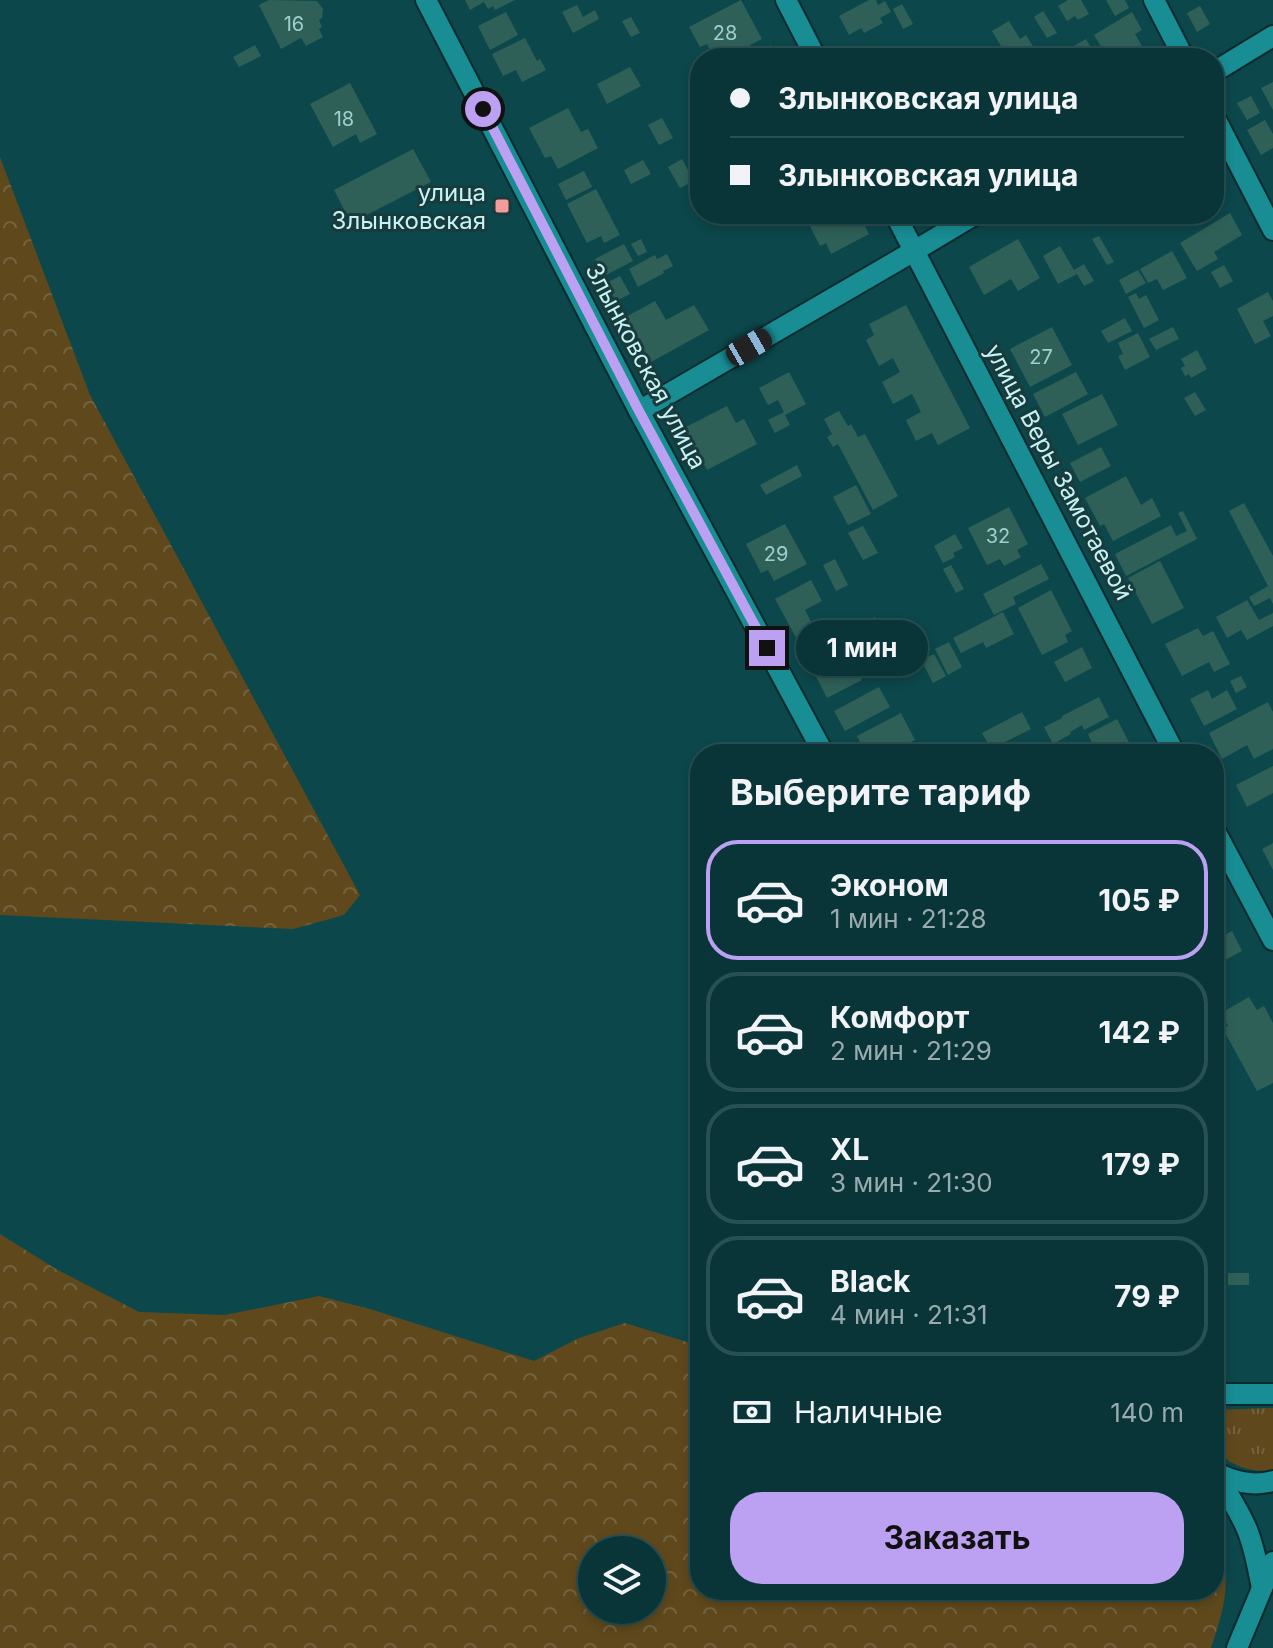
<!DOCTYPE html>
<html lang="ru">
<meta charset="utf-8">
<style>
body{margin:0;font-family:Inter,sans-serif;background:#174043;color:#f1f3f6;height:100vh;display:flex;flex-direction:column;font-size:30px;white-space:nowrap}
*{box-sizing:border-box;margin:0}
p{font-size:26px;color:#99abae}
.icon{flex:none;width:44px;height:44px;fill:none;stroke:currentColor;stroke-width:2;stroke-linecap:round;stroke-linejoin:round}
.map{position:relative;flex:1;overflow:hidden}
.side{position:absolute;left:690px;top:744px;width:534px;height:856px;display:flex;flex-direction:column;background:#093538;border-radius:32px;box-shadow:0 4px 12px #0003,0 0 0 2px #295053}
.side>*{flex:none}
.banner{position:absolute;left:690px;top:48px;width:534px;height:176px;border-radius:32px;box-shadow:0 4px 12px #0003,0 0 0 2px #295053;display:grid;align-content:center;height:176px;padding:0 40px;background:#093538}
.buttons{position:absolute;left:578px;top:1536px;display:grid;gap:16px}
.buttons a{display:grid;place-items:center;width:88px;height:88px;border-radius:50%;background:#093538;box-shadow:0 4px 12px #0003,0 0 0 2px #295053;font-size:40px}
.end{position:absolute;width:36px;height:36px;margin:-18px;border:10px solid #bca0f2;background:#111;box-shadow:0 0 0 4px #111}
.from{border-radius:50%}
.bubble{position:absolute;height:56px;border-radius:28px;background:#093538;box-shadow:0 4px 12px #0003,0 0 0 2px #295053;font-size:26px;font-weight:700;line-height:56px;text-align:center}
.car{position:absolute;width:24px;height:48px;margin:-24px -12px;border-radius:10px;box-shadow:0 0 6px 2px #0007;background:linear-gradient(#222 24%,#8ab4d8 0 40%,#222 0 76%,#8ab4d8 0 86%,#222 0)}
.banner b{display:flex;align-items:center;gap:28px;height:76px;font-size:30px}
.banner b+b{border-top:2px solid #295053}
.banner i{width:20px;height:20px;background:#f1f3f6}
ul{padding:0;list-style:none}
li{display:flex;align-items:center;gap:24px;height:120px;margin:0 16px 12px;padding:0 24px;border:4px solid #295053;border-radius:32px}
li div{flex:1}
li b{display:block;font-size:30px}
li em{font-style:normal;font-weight:700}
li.active{border-color:#bca0f2}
li>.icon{width:72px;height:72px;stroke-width:1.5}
h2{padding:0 40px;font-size:36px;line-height:96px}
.pay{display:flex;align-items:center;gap:20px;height:88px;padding:0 40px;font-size:30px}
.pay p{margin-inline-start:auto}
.primary-button{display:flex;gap:16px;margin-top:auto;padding:16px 40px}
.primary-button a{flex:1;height:92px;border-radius:32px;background:#bca0f2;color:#111;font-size:32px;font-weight:700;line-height:92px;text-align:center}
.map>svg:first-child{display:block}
</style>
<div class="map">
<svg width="1273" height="1648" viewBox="0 0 1273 1648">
<defs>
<pattern id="grass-tufts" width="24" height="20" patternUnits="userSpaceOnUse" patternTransform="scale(2)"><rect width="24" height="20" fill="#5f481c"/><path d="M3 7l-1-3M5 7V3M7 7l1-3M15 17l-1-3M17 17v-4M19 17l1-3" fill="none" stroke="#74633e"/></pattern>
<pattern id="forest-crowns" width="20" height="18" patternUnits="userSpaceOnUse" patternTransform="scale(2)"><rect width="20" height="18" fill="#5f481c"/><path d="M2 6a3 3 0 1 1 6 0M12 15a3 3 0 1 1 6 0" fill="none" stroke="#74633e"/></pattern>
</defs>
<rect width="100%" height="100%" fill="#0c474b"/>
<!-- grass -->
<path fill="url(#grass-tufts)" d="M1273 1408V1470C1253 1474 1220 1464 1214 1442 1212 1433 1214 1419 1214 1410Z"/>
<!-- forest -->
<g fill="url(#forest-crowns)" fill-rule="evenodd">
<path d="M0 157 90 395 360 895 344 915 293 929 0 915Z"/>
<path d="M0 1234 56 1269 139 1312 225 1315 319 1296 370 1309 534 1361 579 1338 625 1323 700 1346V1590H1214V1536C1235 1576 1224 1608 1211 1648H0ZM592 1550H652V1610H592Z"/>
</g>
<!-- building -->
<g fill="#2f6058">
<path d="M269 0 317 1 323 9 322 18 319 20 322 27 319 29 323 37 306 46 301 38 281 49 259 5Z"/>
<path d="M465 0H515L495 10 493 6 488 9 484 2 470 10Z"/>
<path d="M741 0 762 39 750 45 753 51 740 58H714L707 44 700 47 689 27Z"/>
<path d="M869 0H876L878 5 885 1 891 12 880 18 883 23 864 33 861 28 849 35 839 16Z"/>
<path d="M1068 0H1081L1089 14 1078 20 1075 16 1067 21 1058 6Z"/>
<path d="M1106 0H1125L1129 8 1115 16Z"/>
<path d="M902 4 913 24 903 29 893 9Z"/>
<path d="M577 5 583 17 595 10 599 19 573 33 562 12Z"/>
<path d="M1200 6 1210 24 1197 32 1187 13Z"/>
<path d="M1043 11 1057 33 1047 38 1034 17Z"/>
<path d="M506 12 518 35 490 50 478 26Z"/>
<path d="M1132 12 1142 30 1135 34 1149 58H1108L1094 35Z"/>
<path d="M631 17 640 33 631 37 622 21Z"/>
<path d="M1009 21 1020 39 1026 35 1039 56 1035 58H1008L992 31Z"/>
<path d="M525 38 537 61 540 59 546 70 522 82 516 70 503 76 492 54Z"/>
<path d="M1086 39 1094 53 1085 58H1076L1070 48Z"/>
<path d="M255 45 261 56 239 67 233 57Z"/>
<path d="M771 45 778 58H746Z"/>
<path d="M630 67 641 86 607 104 597 84Z"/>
<path d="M1273 82V110L1261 88Z"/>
<path d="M350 83 377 134 360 143 356 134 333 147 310 104Z"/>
<path d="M1251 96 1260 113 1247 120 1237 103Z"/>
<path d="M568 108 581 132 588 129 598 148 558 169 551 156 545 158 529 128Z"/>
<path d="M662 118 673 138 659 145 648 125Z"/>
<path d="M1265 120 1273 134V148L1261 155 1247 130Z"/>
<path d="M413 149 431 182 351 223 334 190Z"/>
<path d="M682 159 694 181 680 188 668 167Z"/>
<path d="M643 160 651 174 631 184 624 170Z"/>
<path d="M584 171 592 187 566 200 558 184Z"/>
<path d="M596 189 620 235 604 243 601 236 587 243 567 204Z"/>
<path d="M1230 213 1242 235 1214 252 1218 259 1197 271 1180 243Z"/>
<path d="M832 214H859L869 234 831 254 826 243 820 246 810 226Z"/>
<path d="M1088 214H1107L1108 217 1094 225Z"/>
<path d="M1099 236 1114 262 1107 265 1092 239Z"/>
<path d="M641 239 647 252 638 256 631 244Z"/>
<path d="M1018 239 1040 278 1018 291 1011 279 984 295 969 267Z"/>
<path d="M624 244 633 261 604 276 595 259Z"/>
<path d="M1060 246 1074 270 1084 264 1094 281 1084 286 1077 274 1058 284 1043 256Z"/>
<path d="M1172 251 1187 278 1163 290 1157 279 1148 283 1140 269Z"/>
<path d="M667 254 673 266 663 271 664 273 638 287 629 269 655 255 657 259Z"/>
<path d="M1224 265 1233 281 1220 288 1211 272Z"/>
<path d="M1138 270 1146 283 1126 294 1119 280Z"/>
<path d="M620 276 630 294 616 301 606 283Z"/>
<path d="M1268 292 1273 301V316L1263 321 1271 336 1255 344 1237 309Z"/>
<path d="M1136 293 1139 299 1146 295 1159 320 1144 328 1128 297Z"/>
<path d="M655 301 666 320 694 305 709 330 651 362 626 317Z"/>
<path d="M906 305 970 428 938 445 932 433 916 441 906 420 921 412 912 394 893 404 882 382 900 372 893 358 879 366 866 340 874 335 869 324Z"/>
<path d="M1125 318 1132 331 1108 343 1101 331Z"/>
<path d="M1052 327 1072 365 1030 387 1010 349Z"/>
<path d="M1173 327 1179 339 1156 350 1149 339Z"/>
<path d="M1138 333 1150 357 1125 370 1118 356 1123 354 1118 343Z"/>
<path d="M1197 350 1207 369 1191 378 1189 374 1185 376 1181 368 1185 366 1181 359Z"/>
<path d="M789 372 806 404 785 415 790 425 775 433 768 420 784 412 778 400 768 405 759 388Z"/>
<path d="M1076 372 1088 394 1045 417 1033 394Z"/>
<path d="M1195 392 1206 410 1195 416 1184 398Z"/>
<path d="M1102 394 1118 425 1078 445 1062 414Z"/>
<path d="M727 406 736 423 744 419 757 444 707 470 684 428Z"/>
<path d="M839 411 848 426 851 424 858 437 865 434 898 496 873 510 838 444 833 447 827 437 832 434 824 419Z"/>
<path d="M1101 447 1111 466 1080 482 1070 463Z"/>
<path d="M797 465 802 476 766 495 760 485Z"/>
<path d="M1126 476 1141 505 1152 498 1161 516 1113 541 1104 524 1100 526 1085 498Z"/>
<path d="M856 485 871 514 848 525 833 497Z"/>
<path d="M1244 503 1273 556V604L1270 598 1254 606 1249 597 1268 586 1229 511Z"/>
<path d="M1009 507 1028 544 1017 550 1021 557 1004 566 1000 559 987 565 968 528Z"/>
<path d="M1183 511 1197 539 1126 576 1115 554 1171 525 1176 536 1187 531 1178 513Z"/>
<path d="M785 524 807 564 774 581 768 570 761 573 746 544Z"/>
<path d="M863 526 878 553 863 560 848 533Z"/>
<path d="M955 534 963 548 953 553 955 557 943 563 934 546Z"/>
<path d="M835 559 848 585 836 591 823 565Z"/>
<path d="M1160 561 1184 608 1152 624 1128 578Z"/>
<path d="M1041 564 1049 579 1013 597 1016 604 994 615 983 594Z"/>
<path d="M951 565 964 589 956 593 943 569Z"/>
<path d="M811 580 822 601 805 610 817 633 799 643 775 599Z"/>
<path d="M1051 590 1072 631 1065 635 1068 642 1042 655 1018 608Z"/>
<path d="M1247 600 1259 620 1273 613V626L1247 640 1241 630 1227 638 1216 617Z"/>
<path d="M1003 612 1014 634 986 648 983 642 961 653 953 638Z"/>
<path d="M875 617 891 646 875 655 859 625Z"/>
<path d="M1198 628 1203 636 1213 631 1230 664 1214 672 1209 662 1182 676 1165 644Z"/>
<path d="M840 638 862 680 827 698 806 657Z"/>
<path d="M949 642 962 667 948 675 935 649Z"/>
<path d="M1082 647 1092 668 1065 682 1054 662Z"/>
<path d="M894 649 902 664 889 671 881 656Z"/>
<path d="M934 654 946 676 933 683 921 660Z"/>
<path d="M1241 676 1247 687 1236 693 1230 681Z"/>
<path d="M879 687 890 707 845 731 834 711Z"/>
<path d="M1208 690 1212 699 1227 690 1237 709 1204 726 1190 699Z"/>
<path d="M1099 697 1109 717 1084 730 1082 725 1070 732 1071 734 1053 744 1044 727 1062 718V716Z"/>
<path d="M1268 702 1273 712V749L1254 759 1247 745 1222 759 1209 733Z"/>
<path d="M1022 712 1031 729 991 749 982 733Z"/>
<path d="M901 713 915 740 907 744 912 754H866L857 736Z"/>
<path d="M1117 719 1135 754H1091L1087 746 1092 743 1088 734Z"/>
<path d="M1273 766V793L1247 807 1236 785Z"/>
<path d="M1273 843V870L1262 849Z"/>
<path d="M1214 902 1223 919 1214 924Z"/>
<path d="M1232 931 1242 951 1214 966V941Z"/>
<path d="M1249 997 1257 1010 1264 1006 1273 1023V1083L1257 1091 1223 1029 1228 1026 1221 1013Z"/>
<rect x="1228" y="1273" width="21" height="12"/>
</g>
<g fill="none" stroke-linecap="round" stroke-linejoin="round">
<defs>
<g id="street">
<path d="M426 0 639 411 824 754"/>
<path d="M1154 0 1184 58"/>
<path d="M1214 116 1273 230"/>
<path d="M639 411 914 251"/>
<path d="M1214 1394H1273"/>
<path d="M1214 1471C1226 1491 1240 1511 1248 1532 1255 1550 1258 1569 1262 1588"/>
<path d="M1214 1472C1233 1481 1252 1487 1273 1481"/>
<path d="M1237 1648 1273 1562"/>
</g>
<g id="secondary">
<path d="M786 0 816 58"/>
<path d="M1214 72 1273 36"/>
<path d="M895 214 1175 754"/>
<path d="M914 251 976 214"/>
<path d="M1214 829 1273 940"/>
</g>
</defs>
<!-- street casing -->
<use href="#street" stroke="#092b2d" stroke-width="24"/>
<!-- secondary casing -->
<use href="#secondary" stroke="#092b2d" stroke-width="24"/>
<!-- street -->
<use href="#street" stroke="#188d94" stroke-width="20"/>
<!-- secondary -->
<use href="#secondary" stroke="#188d94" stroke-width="20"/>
</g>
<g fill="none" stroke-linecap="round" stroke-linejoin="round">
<!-- route -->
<path stroke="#bca0f2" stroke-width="10" d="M483 109 639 411 767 648"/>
</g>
<!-- markers -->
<rect fill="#f59b99" stroke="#1a3a3c" stroke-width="3" x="494" y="198" width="16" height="16" rx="4"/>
<g text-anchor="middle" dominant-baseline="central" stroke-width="6" stroke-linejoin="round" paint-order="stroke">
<!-- number labels -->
<g font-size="20" fill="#a0cfce">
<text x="294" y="24">16</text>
<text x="725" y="33">28</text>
<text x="344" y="119">18</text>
<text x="1041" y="357">27</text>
<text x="998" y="536">32</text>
<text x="776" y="554">29</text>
</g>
<!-- poi labels -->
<g font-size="24" fill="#c5f4f6" stroke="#1a3a3c" text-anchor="end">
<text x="486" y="192">улица<tspan x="486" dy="28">Злынковская</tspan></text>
</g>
<!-- street labels -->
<g font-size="24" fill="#c5f4f6" stroke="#1a3a3c">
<text transform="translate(646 366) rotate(62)">Злынковская улица</text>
<text transform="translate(1059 472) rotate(62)">улица Веры Замотаевой</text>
</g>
</g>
</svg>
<div class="buttons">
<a><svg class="icon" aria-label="layers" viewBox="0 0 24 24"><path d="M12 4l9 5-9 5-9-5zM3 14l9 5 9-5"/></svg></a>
</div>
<i class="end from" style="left:483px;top:109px"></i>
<i class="end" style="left:767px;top:648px"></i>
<div class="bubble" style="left:796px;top:620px;width:132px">1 мин</div>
<i class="car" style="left:749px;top:347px;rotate:60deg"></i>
<div class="banner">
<b><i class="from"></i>Злынковская улица</b>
<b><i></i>Злынковская улица</b>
</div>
<section class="side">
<h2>Выберите тариф</h2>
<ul>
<li class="active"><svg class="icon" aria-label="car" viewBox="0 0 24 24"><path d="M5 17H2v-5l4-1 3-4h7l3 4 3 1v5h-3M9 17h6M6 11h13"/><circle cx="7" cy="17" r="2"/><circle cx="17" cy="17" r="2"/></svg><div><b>Эконом</b><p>1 мин · 21:28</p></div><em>105 ₽</em></li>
<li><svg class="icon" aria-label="car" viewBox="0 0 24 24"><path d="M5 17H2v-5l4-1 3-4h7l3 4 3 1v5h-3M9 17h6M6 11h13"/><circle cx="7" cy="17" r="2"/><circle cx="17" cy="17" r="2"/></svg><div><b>Комфорт</b><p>2 мин · 21:29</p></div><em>142 ₽</em></li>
<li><svg class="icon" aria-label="car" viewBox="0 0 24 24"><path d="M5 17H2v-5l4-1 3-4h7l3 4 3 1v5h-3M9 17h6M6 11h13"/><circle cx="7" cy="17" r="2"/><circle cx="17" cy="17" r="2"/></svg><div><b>XL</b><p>3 мин · 21:30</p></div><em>179 ₽</em></li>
<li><svg class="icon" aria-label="car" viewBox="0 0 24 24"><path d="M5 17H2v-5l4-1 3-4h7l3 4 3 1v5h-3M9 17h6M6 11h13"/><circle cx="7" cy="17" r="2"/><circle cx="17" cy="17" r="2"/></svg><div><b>Black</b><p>4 мин · 21:31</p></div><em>79 ₽</em></li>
</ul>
<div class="pay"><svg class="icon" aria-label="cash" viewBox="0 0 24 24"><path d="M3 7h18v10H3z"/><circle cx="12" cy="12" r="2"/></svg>Наличные<p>140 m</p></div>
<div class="primary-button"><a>Заказать</a></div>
</section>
</div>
